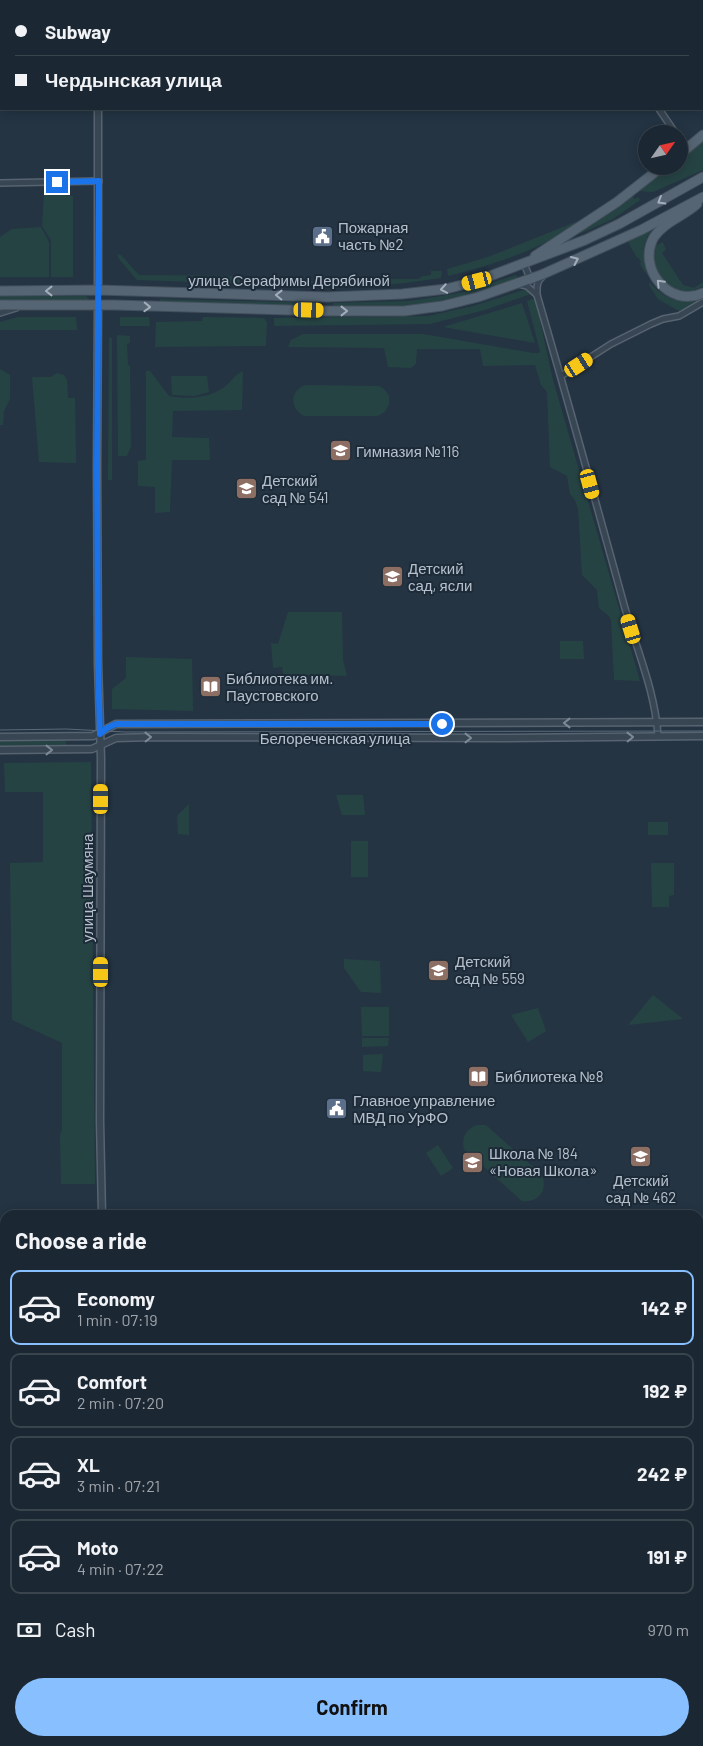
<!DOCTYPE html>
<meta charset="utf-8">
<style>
body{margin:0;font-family:Barlow,sans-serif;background:#28333e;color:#f1f3f6;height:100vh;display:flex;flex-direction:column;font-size:19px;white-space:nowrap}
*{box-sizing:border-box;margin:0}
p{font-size:16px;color:#a0a5ac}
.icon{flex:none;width:28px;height:28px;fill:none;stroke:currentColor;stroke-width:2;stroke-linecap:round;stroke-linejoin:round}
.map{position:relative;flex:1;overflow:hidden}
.drawer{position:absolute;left:0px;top:1210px;width:704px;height:536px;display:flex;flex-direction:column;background:#1b2732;border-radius:15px 15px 0 0;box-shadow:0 2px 12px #0003,0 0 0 1px #39444d}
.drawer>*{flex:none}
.hud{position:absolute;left:0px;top:0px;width:704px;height:110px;box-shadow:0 2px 12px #0003,0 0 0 1px #39444d;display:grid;align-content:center;height:110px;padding:0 15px;background:#1b2732}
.needle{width:32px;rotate:56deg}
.buttons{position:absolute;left:638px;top:125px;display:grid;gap:10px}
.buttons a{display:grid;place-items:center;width:50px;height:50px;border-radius:50%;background:#1b2732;box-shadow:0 2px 12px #0003,0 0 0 1px #39444d;font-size:25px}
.end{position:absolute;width:22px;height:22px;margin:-11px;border:6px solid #1a73e8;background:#fff;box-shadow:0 0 0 2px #fff}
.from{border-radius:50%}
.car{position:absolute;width:15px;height:30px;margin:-15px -8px;border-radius:6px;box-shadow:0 0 4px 1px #0007;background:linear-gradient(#f5c518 24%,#345 0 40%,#f5c518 0 76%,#345 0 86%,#f5c518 0)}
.hud b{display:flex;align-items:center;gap:18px;height:48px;font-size:19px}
.hud b+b{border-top:1px solid #39444d}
.hud i{width:12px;height:12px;background:#f1f3f6}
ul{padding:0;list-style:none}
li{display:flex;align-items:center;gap:15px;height:75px;margin:0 10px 8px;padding:0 5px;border:2px solid #39444d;border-radius:10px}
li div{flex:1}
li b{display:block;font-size:19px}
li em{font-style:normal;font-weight:700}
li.on{border-color:#88c0ff}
li>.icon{width:45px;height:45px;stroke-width:1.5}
h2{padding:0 15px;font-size:22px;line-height:60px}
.pay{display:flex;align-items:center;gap:12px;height:55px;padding:0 15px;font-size:19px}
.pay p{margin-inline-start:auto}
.button{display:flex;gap:10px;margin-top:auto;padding:10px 15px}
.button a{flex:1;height:58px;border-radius:30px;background:#88c0ff;color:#111;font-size:20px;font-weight:700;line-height:58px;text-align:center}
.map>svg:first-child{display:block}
</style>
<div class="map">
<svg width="703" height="1746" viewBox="0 0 703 1746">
<rect width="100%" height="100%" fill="#243443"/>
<!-- green -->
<g fill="#264344">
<path d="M474 0H678L475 1Z"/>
<path d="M703 140V170L653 192 638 191 669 166H679V159Z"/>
<path d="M44 193 73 196V277H51V240L42 226Z"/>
<path d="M632 196 635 199 638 197 640 200 613 219 577 235Z"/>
<path d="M588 217C547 247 497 264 448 276L447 269 488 257Z"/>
<path d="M41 227 49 242V277H0V237L12 229Z"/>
<path d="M654 227C641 242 642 256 647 276L640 264 641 262 638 257 637 258 627 240Z"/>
<path d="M663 242 666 250 662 253 683 285 694 288 703 282V286C698 288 693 291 688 291 665 293 648 267 655 246Z"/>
<path d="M117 254 121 255 139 275 242 276 251 281H321L317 286 137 280 119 259Z"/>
<path d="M431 271H442L441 278 405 283 381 285 380 279H418L423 276 431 275Z"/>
<path d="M516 275 518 279C482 291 447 301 410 305 385 308 359 306 333 306V303L409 301 460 293Z"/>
<path d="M649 282C665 299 680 306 703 297V299L679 311 658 299 649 285Z"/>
<path d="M527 289 531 294 485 310 430 324 274 326V318L428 316 473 306Z"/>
<path d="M0 296H86L89 299 86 301H0Z"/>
<path d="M535 298 553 380 640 681 614 680 611 620 609 616 599 608 597 590 582 575 578 509 575 500 570 494 567 476 550 467 547 392 541 385 535 365 483 366 480 349H417L416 364 411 368 388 367 384 348 288 347 291 340 303 334H423L533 353H539L540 351 527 301Z"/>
<path d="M160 299 321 303V306L160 303Z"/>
<path d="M522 303 535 343 443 327Z"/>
<path d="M18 317H76L77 330H0V322Z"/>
<path d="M120 317H149L150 326H120Z"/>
<path d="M203 317 264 318 267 322 266 346 155 347 156 322 202 321Z"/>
<path d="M117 335 130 336V343L127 344 128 365 130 366 131 446 127 456H118Z"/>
<path d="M109 337 112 338V480H108Z"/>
<path d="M0 369 10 375V399L4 411 3 425H0Z"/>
<path d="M146 371H150L169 396C188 400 213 398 228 384 234 378 235 375 243 371L242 410 173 411 172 437 209 438 210 460H172L170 512 155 513V487L138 486V461L146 460Z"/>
<path d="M57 373 64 375 67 380 68 398H75L76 463 39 462 32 377H51Z"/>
<path d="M171 376H207L209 392 194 396 172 395Z"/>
<path d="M306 385 379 386C394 393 392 411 377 416H304C289 408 290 390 306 385Z"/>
<path d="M288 612H342L343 660 347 676 283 674 282 667 273 668 271 643 278 644Z"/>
<path d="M560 641H583L584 659H560Z"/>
<path d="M126 657 192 659 193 711 112 709V689L126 678Z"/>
<path d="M0 740H66V745L0 746Z"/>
<path d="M91 762 95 1184H61L60 1135 62 1130V1043L12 1020 10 863 43 862V792H5L4 763Z"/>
<path d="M336 795H363L365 815H342Z"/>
<path d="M189 804V835L178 834 177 816Z"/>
<rect x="648" y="822" width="20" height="13"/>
<rect x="351" y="841" width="17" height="36"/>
<path d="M651 863H674V895L669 896V907H652Z"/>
<path d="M344 959 380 961 381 993 361 992 344 968Z"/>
<path d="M653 995 683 1019 628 1025Z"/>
<path d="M361 1007H389V1036H362Z"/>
<path d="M538 1008 546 1031 528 1042 511 1015Z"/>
<path d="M362 1038H389L388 1046 362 1047Z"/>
<path d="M383 1054 381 1072 363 1071V1055Z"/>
<path d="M477 1125H486L541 1174C549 1189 539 1203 522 1201L464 1149C461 1138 466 1129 477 1125Z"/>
<path d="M438 1145 453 1168 441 1176 426 1153Z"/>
<rect x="0" y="1329" width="5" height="33"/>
<path d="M303 1741H548L552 1746H303Z"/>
</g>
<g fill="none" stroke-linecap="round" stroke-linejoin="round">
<defs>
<g id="minor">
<path d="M88 0 92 1"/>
<path d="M0 60 1 61"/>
<path d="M659 109 676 134"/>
<path d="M679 138 686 149"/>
<path d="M0 183 99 181"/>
<path d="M524 264 530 278"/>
<path d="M543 276C536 282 537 287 537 295 567 397 595 499 623 601 635 646 655 689 658 736"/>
<path d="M519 284 527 286 537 295"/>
<path d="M0 313 16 308"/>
<path d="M561 376 611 344 651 324 663 319 679 316 703 302"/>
<path d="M0 1589H5"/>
</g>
<g id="tertiary">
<path d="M101 1 102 0"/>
<path d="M115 1 116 0"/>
<path d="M98 109V290"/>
<path d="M98 305 97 467 98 663 101 759 100 1121 102 1215"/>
<path d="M0 737 93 736 116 724 703 722"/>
<path d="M0 750 92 749 116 738 154 737 502 738 703 736"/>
<path d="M0 1225H5"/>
<path d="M103 1741V1746"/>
<path d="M634 1741V1746"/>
</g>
<g id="primary">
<path d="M679 155 703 135"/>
<path d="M697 204C684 216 664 222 654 237 636 268 670 309 703 293"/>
<path d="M535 256 617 202 663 166"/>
<path d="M0 291 98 290 327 297 402 294 446 289 477 281 585 240 619 224 703 177"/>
<path d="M0 305H115L327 311H404L442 306 478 297 541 275 641 230 703 197"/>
</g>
</defs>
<!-- minor casing -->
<use href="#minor" stroke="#576370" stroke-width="8"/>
<!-- tertiary casing -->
<use href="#tertiary" stroke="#576370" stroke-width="9"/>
<!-- primary casing -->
<use href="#primary" stroke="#424f5c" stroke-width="11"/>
<!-- minor -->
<use href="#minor" stroke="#384653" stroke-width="5"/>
<!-- tertiary -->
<use href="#tertiary" stroke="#384653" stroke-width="6"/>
<!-- primary -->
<use href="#primary" stroke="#566573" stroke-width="9"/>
<!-- tram -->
<path stroke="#5a6a7a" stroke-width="1" d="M0 730 66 729 125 732 703 731"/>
</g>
<!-- one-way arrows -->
<defs><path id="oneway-chevron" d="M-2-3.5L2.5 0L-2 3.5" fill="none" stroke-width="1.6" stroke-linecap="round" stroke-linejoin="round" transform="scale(1.25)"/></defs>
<g stroke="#a3aebb">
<use href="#oneway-chevron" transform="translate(661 201) rotate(150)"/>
<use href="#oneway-chevron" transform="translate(575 260) rotate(-24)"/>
<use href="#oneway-chevron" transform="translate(660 283) rotate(-134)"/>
<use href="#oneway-chevron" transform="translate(444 289) rotate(170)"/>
<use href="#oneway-chevron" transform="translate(49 291) rotate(180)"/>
<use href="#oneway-chevron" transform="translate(279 295) rotate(-179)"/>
<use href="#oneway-chevron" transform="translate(147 307) rotate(2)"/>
<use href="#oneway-chevron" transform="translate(344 311)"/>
</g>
<g stroke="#7d8996">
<use href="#oneway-chevron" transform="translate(567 723) rotate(180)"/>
<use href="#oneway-chevron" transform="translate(148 737) rotate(-1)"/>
<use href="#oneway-chevron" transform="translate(630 737) rotate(-1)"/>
<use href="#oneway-chevron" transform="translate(468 738)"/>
<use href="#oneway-chevron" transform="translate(49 750)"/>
</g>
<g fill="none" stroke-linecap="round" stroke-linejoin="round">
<!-- route -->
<path stroke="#1a73e8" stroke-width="6" d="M57 182 99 181 97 467 98 663 100 734 107 728 116 724H442"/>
</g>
<!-- icons -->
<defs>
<symbol id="civic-square" viewBox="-11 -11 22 22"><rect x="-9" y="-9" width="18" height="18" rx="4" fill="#5c6f8a" stroke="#1d2b38"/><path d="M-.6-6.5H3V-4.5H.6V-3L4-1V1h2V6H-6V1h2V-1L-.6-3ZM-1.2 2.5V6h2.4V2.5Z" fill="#fff"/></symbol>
<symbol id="school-square" viewBox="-11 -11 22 22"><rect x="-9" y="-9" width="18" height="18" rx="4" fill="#8d6e63" stroke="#1d2b38"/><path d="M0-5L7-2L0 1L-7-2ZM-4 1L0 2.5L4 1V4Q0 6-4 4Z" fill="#fff"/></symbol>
<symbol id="library-square" viewBox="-11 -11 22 22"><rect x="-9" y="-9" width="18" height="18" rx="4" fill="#8d6e63" stroke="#1d2b38"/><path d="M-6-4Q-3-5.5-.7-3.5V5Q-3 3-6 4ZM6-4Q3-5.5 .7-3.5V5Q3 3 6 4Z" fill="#fff"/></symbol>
</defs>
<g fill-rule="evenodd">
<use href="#civic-square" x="310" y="224" width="25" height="25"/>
<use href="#school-square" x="328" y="438" width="25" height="25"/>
<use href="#school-square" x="234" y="476" width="25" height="25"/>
<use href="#school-square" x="380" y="564" width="25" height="25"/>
<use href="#library-square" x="198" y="674" width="25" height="25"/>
<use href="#school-square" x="426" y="958" width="25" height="25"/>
<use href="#library-square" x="466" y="1064" width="25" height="25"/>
<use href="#civic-square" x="324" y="1096" width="25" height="25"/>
<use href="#school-square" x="628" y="1144" width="25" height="25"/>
<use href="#school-square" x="460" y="1150" width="25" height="25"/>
</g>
<g text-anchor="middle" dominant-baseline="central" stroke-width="4" stroke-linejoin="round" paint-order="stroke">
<!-- poi labels -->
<g font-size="15" fill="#b6c0cd" stroke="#1d2b38" text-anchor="start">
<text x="338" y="227">Пожарная<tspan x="338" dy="17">часть №2</tspan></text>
<text x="356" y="451">Гимназия №116</text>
<text x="262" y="480">Детский<tspan x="262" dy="17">сад № 541</tspan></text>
<text x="408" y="568">Детский<tspan x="408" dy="17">сад, ясли</tspan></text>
<text x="226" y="678">Библиотека им.<tspan x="226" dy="17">Паустовского</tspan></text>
<text x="455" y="961">Детский<tspan x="455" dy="17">сад № 559</tspan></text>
<text x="495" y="1076">Библиотека №8</text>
<text x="353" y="1100">Главное управление<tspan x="353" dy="17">МВД по УрФО</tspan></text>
<text x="489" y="1153">Школа № 184<tspan x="489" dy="17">«Новая Школа»</tspan></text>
<text x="641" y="1180" text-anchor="middle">Детский<tspan x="641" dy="17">сад № 462</tspan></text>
</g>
<!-- street labels -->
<g font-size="15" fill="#b6c0cd" stroke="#1d2b38">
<text x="289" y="280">улица Серафимы Дерябиной</text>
<text x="335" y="738">Белореченская улица</text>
<text transform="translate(87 888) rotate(-90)">улица Шаумяна</text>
</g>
</g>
</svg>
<div class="buttons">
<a><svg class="needle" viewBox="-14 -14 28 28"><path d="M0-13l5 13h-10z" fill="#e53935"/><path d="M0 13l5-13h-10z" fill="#a0a5ac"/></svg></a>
</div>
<i class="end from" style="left:442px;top:724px"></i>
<i class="end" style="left:57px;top:182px"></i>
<i class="car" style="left:477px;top:281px;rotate:255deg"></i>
<i class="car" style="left:309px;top:310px;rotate:91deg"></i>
<i class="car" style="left:579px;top:365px;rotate:57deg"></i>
<i class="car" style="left:590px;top:484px;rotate:165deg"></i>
<i class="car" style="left:631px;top:629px;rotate:343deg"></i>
<i class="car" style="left:101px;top:799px;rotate:0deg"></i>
<i class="car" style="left:101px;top:972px;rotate:0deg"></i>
<div class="hud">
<b><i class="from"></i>Subway</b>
<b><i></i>Чердынская улица</b>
</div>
<section class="drawer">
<h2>Choose a ride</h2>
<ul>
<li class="on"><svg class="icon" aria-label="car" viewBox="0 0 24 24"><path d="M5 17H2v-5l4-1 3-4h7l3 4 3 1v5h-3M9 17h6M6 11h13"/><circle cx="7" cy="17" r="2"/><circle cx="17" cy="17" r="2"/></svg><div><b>Economy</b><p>1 min · 07:19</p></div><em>142 ₽</em></li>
<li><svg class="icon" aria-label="car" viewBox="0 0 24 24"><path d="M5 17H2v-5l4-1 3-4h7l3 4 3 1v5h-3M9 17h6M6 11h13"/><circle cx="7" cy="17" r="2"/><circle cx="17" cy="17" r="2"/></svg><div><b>Comfort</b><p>2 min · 07:20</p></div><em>192 ₽</em></li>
<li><svg class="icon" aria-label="car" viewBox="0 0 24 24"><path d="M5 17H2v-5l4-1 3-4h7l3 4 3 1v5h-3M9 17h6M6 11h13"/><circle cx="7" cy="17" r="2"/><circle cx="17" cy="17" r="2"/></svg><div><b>XL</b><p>3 min · 07:21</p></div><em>242 ₽</em></li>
<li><svg class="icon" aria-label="car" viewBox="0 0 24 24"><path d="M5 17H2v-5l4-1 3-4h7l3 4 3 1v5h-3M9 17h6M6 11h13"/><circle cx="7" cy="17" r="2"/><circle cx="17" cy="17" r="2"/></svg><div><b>Moto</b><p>4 min · 07:22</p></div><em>191 ₽</em></li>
</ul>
<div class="pay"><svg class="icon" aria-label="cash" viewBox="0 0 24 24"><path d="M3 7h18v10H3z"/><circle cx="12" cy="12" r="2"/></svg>Cash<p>970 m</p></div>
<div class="button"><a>Confirm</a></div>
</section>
</div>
